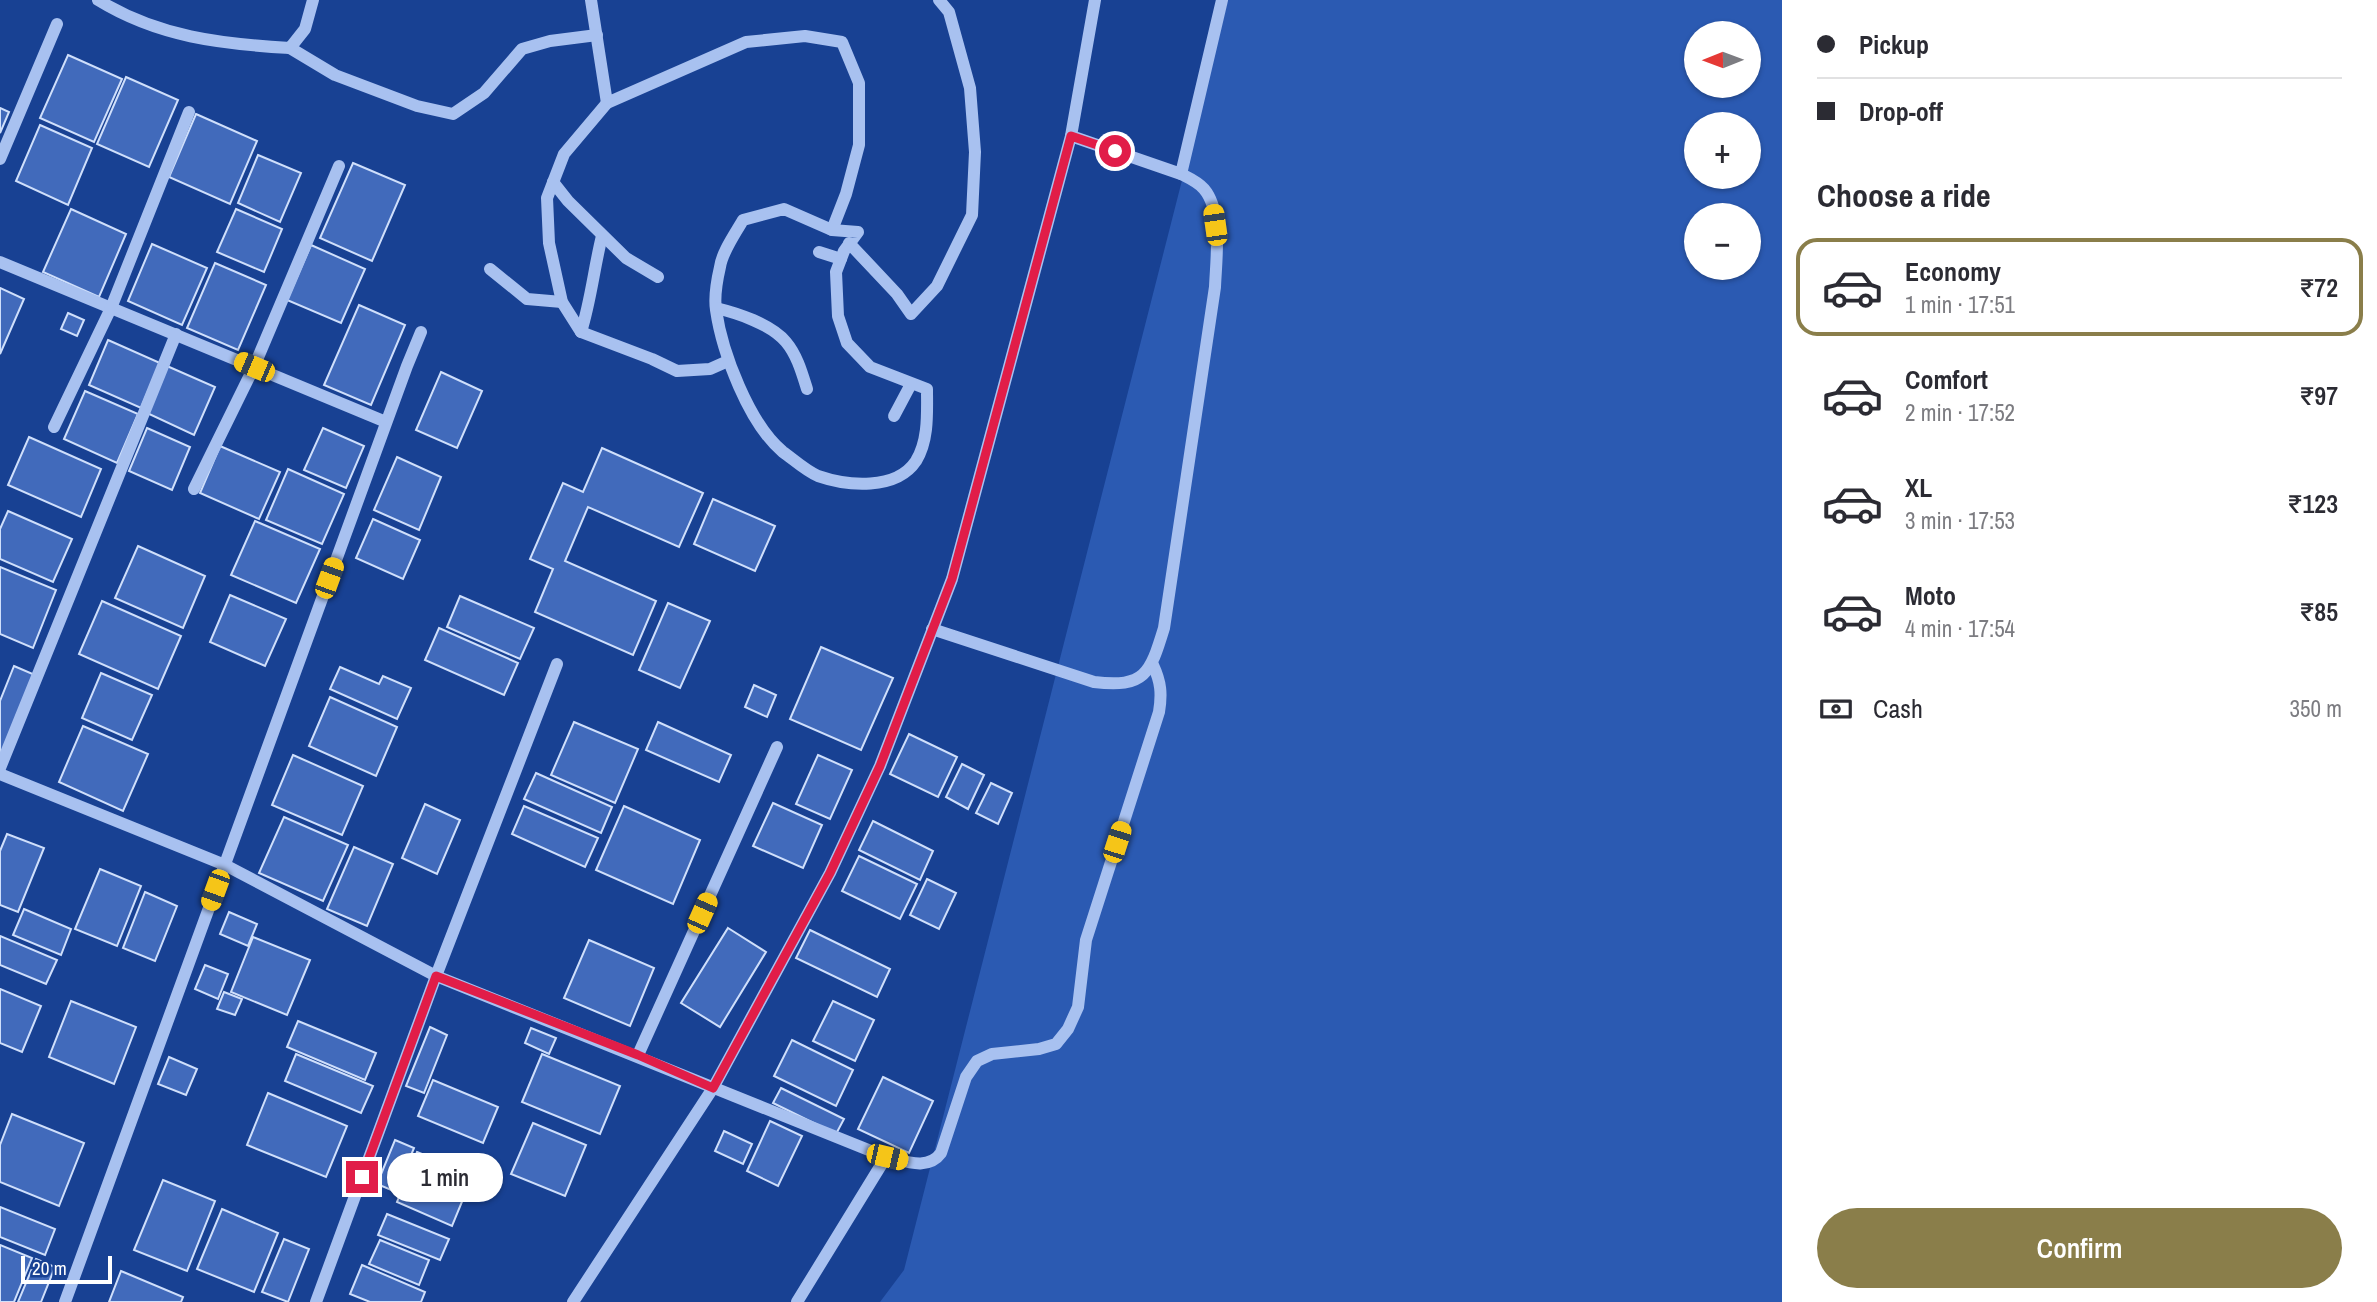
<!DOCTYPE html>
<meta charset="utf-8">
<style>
body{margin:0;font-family:"Archivo Narrow",sans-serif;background:#f2f2f3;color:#2b2b33;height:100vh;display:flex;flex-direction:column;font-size:26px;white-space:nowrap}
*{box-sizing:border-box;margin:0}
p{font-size:23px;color:#7c7c81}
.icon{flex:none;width:38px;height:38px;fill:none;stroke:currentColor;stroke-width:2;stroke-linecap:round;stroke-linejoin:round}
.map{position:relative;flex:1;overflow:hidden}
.side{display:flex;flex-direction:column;background:#fff;width:595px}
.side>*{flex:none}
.top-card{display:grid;align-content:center;height:154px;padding:0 35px;background:#fff}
.needle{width:46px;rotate:269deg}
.buttons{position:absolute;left:1684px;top:21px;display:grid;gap:14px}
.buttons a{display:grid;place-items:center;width:77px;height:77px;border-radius:50%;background:#fff;box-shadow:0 2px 5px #0004;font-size:35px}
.scale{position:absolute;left:21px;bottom:18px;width:91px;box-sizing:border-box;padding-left:7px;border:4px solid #fff;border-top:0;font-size:19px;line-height:24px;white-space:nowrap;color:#fff;-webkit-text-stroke:5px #184193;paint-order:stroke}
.end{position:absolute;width:32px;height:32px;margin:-16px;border:9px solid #e11d48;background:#fff;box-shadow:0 0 0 4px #fff}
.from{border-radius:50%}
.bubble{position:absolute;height:49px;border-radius:24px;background:#fff;box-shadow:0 2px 5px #0004;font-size:23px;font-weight:600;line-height:49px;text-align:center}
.car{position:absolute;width:21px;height:42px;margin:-21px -10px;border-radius:9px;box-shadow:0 0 5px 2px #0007;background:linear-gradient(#f5c518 24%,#345 0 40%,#f5c518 0 76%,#345 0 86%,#f5c518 0)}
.top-card b{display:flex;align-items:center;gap:24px;height:66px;font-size:26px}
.top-card b+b{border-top:2px solid #e1e1e2}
.top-card i{width:18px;height:18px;background:#2b2b33}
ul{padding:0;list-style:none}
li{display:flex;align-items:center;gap:21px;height:98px;margin:0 14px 10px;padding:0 21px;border:4px solid transparent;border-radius:21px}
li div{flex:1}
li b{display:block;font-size:26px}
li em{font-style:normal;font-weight:600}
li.selected{border-color:#8a7e4a}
li>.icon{width:63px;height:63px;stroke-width:1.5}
h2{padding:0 35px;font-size:32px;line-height:84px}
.pay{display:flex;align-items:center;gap:18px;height:77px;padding:0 35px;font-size:26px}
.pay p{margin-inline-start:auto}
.cta{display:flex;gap:14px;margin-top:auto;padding:14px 35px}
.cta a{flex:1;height:80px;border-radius:42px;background:#8a7e4a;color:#fff;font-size:28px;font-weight:600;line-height:80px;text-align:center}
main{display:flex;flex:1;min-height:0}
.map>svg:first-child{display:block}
</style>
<main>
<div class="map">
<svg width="1782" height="1302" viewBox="0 0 1782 1302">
<rect width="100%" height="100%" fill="#184193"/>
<!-- green -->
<path fill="#2b5ab2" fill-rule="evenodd" d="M1228 0H1782V1302H880L904 1270ZM1696 33H1748V86H1696ZM1696 124H1748V177H1696ZM1696 215H1748V268H1696Z"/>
<!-- building -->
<g fill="#416abb" stroke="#cfdffb" stroke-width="2">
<path d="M68 55 122 79 94 142 40 118Z"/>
<path d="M126 77 178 100 149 167 97 144Z"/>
<path d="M0 108 9 112 0 133Z"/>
<path d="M196 114 257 141 230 204 169 177Z"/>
<path d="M40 125 92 148 68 205 16 181Z"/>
<path d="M258 155 301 173 280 222 238 203Z"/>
<path d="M353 163 405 185 372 261 320 238Z"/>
<path d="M71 209 126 234 99 297 43 272Z"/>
<path d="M236 209 282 229 264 272 217 252Z"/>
<path d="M152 244 207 268 182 325 128 301Z"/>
<path d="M311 245 365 269 341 323 287 300Z"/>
<path d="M215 263 266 285 238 350 187 328Z"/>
<path d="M0 288 24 299 0 354Z"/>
<path d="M359 305 405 325 371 405 324 385Z"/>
<path d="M68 313 84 320 77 336 61 329Z"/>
<path d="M108 340 160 363 141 408 89 385Z"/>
<path d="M167 366 215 387 194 435 147 413Z"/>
<path d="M441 372 482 391 457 448 416 430Z"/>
<path d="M85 391 138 414 117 463 64 439Z"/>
<path d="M147 428 190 447 172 490 129 471Z"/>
<path d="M323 428 364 446 346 488 304 470Z"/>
<path d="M29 437 101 469 81 517 8 485Z"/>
<path d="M220 446 280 472 259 519 200 493Z"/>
<path d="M602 448 703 493 679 547 588 507 565 561 656 601 633 655 535 612 553 569 530 559 563 483 583 492Z"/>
<path d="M397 457 441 477 419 530 374 510Z"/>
<path d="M288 469 344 494 322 544 266 520Z"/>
<path d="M713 499 775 526 755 571 694 544Z"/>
<path d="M8 511 72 539 53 582 0 559V529Z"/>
<path d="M373 519 420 540 403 579 356 558Z"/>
<path d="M255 521 320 549 296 603 231 575Z"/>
<path d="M138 546 205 576 183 628 115 598Z"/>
<path d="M0 567 56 590 33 648 0 634Z"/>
<path d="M230 595 286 619 265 666 210 642Z"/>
<path d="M460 596 534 628 520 659 447 627Z"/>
<path d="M102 601 181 636 158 689 79 654Z"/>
<path d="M668 603 710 621 680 688 639 670Z"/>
<path d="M439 628 518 663 504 695 425 660Z"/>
<path d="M821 647 893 678 861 750 790 719Z"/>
<path d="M14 666 35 675 0 761V701Z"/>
<path d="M340 667 379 684 383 676 411 688 397 719 330 689Z"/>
<path d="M101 673 152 695 132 740 82 718Z"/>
<path d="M754 685 776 695 767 717 745 707Z"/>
<path d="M330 697 397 727 376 776 309 746Z"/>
<path d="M574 722 638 749 615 803 551 775Z"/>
<path d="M658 722 731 755 719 782 646 750Z"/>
<path d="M83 726 148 754 123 811 59 782Z"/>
<path d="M909 734 957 757 938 797 890 774Z"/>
<path d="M293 755 363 786 342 835 272 805Z"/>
<path d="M818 755 852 770 830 819 796 804Z"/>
<path d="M962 764 984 775 968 809 946 797Z"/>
<path d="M536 773 612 807 601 833 524 799Z"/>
<path d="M991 783 1012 793 998 824 976 813Z"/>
<path d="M773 803 822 825 803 868 753 846Z"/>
<path d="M425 804 460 820 437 874 402 858Z"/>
<path d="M524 806 598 838 585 867 512 834Z"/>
<path d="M624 806 700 840 673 904 596 870Z"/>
<path d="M284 817 348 845 323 901 259 873Z"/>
<path d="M873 821 933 851 920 880 859 850Z"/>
<path d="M7 834 44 848 18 912 0 905V851Z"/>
<path d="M354 847 393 864 367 926 327 909Z"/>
<path d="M859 856 917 884 900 919 842 891Z"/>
<path d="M100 869 141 886 117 946 75 929Z"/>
<path d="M927 879 956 893 939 929 910 915Z"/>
<path d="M145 892 177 906 155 961 123 948Z"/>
<path d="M24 909 71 929 61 955 13 935Z"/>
<path d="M229 912 257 924 248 946 220 934Z"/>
<path d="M728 928 766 952 720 1027 681 1003Z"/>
<path d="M810 930 890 969 877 997 796 958Z"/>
<path d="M0 936 57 960 46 984 0 965Z"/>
<path d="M253 937 310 960 287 1015 231 992Z"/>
<path d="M589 940 654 968 630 1026 564 998Z"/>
<path d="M205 965 228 974 218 999 195 989Z"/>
<path d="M0 989 41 1006 22 1052 0 1043Z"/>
<path d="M224 992 242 999 235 1015 217 1009Z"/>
<path d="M71 1001 136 1027 114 1084 49 1057Z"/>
<path d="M833 1001 874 1020 855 1061 813 1041Z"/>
<path d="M298 1021 376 1053 365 1080 287 1047Z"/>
<path d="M430 1027 447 1035 424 1093 406 1086Z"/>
<path d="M531 1028 556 1038 549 1054 525 1043Z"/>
<path d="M792 1040 853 1070 836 1106 774 1076Z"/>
<path d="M296 1054 373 1086 361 1113 285 1081Z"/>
<path d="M542 1054 620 1086 600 1134 522 1102Z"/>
<path d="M169 1057 197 1069 186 1095 158 1084Z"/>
<path d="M883 1077 933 1101 909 1153 858 1129Z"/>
<path d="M433 1080 498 1107 483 1143 418 1116Z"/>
<path d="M781 1088 844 1119 836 1134 773 1103Z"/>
<path d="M268 1093 347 1126 326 1177 247 1145Z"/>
<path d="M12 1114 84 1143 59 1206 0 1182V1145Z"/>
<path d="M770 1121 802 1136 778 1186 747 1171Z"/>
<path d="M533 1123 586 1145 565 1196 511 1174Z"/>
<path d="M724 1131 752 1144 743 1164 715 1151Z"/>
<path d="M395 1140 414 1148 396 1192 377 1184Z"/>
<path d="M417 1152 473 1175 452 1226 397 1202Z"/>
<path d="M163 1180 215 1201 187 1271 134 1250Z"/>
<path d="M0 1207 55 1229 45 1255 0 1237Z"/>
<path d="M222 1209 278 1233 254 1292 197 1269Z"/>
<path d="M387 1214 449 1239 440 1260 378 1235Z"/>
<path d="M284 1239 309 1249 288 1302 262 1292Z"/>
<path d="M380 1240 429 1260 419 1285 369 1264Z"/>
<path d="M0 1245 32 1258 14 1302H0Z"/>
<path d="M36 1259 55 1267 41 1302H18Z"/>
<path d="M362 1265 425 1292 421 1302H370L350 1294Z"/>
<path d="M121 1271 183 1297 181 1302H109Z"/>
</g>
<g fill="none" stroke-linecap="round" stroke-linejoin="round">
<!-- minor -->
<g stroke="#a8c1f0" stroke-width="12">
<path d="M98 0C158 37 221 44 290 48L305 29 313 0"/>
<path d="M591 0 607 103 746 42 805 36 842 42 859 83V145L846 194 832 230"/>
<path d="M290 48 335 75 417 106 453 114 484 93 522 49 550 41 597 35"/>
<path d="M607 103 564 154 547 198 549 243 562 302 581 332 652 359 677 371 710 369 728 361"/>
<path d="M1071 136 1181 174 1222 0"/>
<path d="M0 159 57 24"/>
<path d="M553 182 568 201 626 258 658 277"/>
<path d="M784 209 832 230 858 232 844 251 836 272 838 316 847 343 870 367 927 389C927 412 929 440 916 461 896 491 847 486 818 476 806 471 793 459 783 452 749 424 722 352 716 310 714 297 717 280 720 267 722 252 735 234 743 220Z"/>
<path d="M849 243 897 294 911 314 937 286 972 215 975 152 970 88 949 12 939 0"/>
<path d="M819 252 841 259"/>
<path d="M0 262 386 422"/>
<path d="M490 269 527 299 562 302"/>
<path d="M716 308C737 313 771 324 786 342 797 355 802 373 807 389"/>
<path d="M581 332C591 300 594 268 602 236"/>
<path d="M894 416 911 384"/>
<path d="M54 427 111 308 189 112"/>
<path d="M194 489 254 367 339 166"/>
<path d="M932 629 1094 682C1145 688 1150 674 1164 628L1215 287C1216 260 1223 211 1204 189 1198 182 1189 178 1181 174"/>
<path d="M0 768 176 334"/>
<path d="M0 774 225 865 436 976 886 1157C905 1161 928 1171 941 1153L966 1077 977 1061 992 1054 1039 1049 1056 1044 1068 1029 1078 1007 1086 940 1159 712C1162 694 1161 682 1153 665"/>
<path d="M638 1055 777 747"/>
<path d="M65 1302 407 366 421 332"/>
<path d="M316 1302 436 976 557 664"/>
<path d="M573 1302 713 1088 830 873 880 766 952 579 1071 136 1095 0"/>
<path d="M797 1302 886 1157"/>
</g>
</g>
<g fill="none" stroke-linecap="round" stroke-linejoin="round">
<!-- route -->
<path stroke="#e11d48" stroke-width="9" d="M362 1177 436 976 638 1055 713 1088 830 873 880 766 952 579 1071 136 1115 151"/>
</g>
</svg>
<div class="buttons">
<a><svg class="needle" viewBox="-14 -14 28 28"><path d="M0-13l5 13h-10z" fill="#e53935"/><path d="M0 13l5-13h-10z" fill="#7c7c81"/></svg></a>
<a>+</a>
<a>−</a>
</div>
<div class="scale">20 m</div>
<i class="end from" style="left:1115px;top:151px"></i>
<i class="end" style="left:362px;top:1177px"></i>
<div class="bubble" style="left:387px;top:1153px;width:116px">1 min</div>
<i class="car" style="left:1215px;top:225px;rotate:352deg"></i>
<i class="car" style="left:254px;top:367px;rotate:293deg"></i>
<i class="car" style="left:329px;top:578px;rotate:20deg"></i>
<i class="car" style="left:1117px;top:842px;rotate:18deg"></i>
<i class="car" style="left:215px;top:890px;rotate:200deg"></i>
<i class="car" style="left:702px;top:913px;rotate:24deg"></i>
<i class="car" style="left:887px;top:1157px;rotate:103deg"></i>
</div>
<section class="side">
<div class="top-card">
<b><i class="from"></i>Pickup</b>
<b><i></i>Drop-off</b>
</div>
<h2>Choose a ride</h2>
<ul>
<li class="selected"><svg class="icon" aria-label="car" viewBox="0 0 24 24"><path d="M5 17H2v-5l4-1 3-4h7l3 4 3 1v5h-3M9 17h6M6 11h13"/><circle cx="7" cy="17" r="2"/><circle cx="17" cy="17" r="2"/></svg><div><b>Economy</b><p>1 min · 17:51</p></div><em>₹72</em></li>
<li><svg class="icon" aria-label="car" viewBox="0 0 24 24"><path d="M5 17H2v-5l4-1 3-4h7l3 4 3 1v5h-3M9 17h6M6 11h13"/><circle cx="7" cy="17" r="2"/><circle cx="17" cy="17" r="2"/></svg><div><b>Comfort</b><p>2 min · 17:52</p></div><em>₹97</em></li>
<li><svg class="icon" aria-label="car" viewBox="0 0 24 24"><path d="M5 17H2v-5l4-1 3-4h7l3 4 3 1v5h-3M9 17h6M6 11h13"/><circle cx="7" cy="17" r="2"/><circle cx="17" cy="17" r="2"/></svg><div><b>XL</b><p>3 min · 17:53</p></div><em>₹123</em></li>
<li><svg class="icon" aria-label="car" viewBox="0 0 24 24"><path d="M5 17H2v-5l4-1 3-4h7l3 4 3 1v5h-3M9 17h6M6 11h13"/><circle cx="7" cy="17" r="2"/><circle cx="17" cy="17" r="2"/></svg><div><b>Moto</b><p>4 min · 17:54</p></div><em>₹85</em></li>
</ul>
<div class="pay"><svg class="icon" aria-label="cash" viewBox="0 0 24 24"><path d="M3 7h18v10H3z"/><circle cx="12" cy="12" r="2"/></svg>Cash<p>350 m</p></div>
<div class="cta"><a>Confirm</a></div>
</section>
</main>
